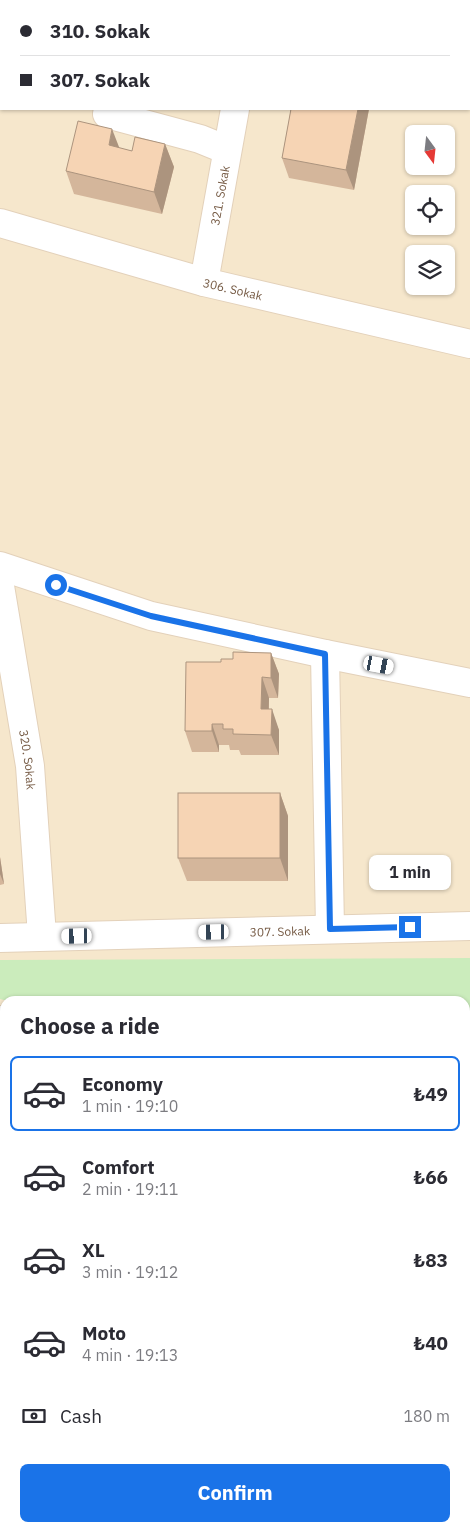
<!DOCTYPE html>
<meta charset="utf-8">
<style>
body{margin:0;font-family:"IBM Plex Sans",sans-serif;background:#f7f7f7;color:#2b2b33;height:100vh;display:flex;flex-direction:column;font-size:19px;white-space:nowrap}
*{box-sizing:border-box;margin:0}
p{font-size:16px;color:#7c7c81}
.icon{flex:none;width:28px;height:28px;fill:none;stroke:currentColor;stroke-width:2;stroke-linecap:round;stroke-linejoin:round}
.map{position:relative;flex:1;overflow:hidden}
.sheet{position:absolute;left:0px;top:996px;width:470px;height:536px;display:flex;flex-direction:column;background:#fff;border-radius:15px 15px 0 0;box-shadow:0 1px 4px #0004}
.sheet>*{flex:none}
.hud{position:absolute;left:0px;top:0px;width:470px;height:110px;box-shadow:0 1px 4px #0004;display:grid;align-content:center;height:110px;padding:0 20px;background:#fff}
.needle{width:32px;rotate:165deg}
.tools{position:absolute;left:405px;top:125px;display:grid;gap:10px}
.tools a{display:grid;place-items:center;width:50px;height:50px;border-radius:8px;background:#fff;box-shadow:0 1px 4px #0004;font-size:25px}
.end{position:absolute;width:22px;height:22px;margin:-11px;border:6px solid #1a73e8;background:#fff;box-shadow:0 0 0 2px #fff}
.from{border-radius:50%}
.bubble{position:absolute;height:35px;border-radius:8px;background:#fff;box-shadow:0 1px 4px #0004;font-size:16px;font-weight:800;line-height:35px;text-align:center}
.car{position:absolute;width:15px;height:30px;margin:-15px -8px;border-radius:6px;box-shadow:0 0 4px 1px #0007;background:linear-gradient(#fff 24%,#345 0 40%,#fff 0 76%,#345 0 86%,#fff 0)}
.hud b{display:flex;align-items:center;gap:18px;height:48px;font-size:19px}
.hud b+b{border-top:1px solid #e1e1e2}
.hud i{width:12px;height:12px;background:#2b2b33}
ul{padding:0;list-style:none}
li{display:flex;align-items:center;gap:15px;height:75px;margin:0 10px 8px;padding:0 10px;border:2px solid transparent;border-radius:8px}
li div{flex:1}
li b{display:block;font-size:19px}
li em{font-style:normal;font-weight:800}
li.selected{border-color:#1a73e8}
li>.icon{width:45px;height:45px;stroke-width:1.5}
h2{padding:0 20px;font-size:22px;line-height:60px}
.pay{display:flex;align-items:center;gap:12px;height:55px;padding:0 20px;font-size:19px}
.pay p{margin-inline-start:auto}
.primary-button{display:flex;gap:10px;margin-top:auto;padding:10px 20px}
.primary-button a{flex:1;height:58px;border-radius:8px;background:#1a73e8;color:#fff;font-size:20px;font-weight:800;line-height:58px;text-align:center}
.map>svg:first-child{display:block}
</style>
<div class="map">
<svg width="470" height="1532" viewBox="0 0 470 1532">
<rect width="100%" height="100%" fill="#fef5df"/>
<!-- residential -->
<path fill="#f6e7cc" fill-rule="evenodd" d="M0 0H470V1532H0ZM1 1H469V109H1ZM414 134H446V166H414ZM414 194H446V226H414ZM414 254H446V286H414ZM5 1001H465V1528H5Z"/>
<!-- green -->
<g fill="#cbecbc">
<path d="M470 958V1118L465 1117V1001H8L0 999V960Z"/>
<path d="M50 1528H84L105 1532H48Z"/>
</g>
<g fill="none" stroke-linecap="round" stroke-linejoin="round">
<defs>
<g id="minor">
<path d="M104 0 108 1"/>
<path d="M6 1V0"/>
<path d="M253 1V0"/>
<path d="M0 35 1 27"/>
<path d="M107 114 200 139 227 150"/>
<path id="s1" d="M0 223 204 282 470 344"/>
<path id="s2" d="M204 282 235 109"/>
<path d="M0 566 151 616 325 654 470 683"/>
<path id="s3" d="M0 586 30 766 42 936"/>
<path d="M325 654 330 929"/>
<path id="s4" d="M0 938 470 926"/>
<path d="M0 1020 5 1021"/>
<path d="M465 1133 470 1135"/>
</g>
<g id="major">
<path d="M465 1388 470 1377"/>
<path d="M465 1488 470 1477"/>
<path d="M398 1532 400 1528"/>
<path d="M445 1532 447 1528"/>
</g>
</defs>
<!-- minor casing -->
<use href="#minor" stroke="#e3d1ba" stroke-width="30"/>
<!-- major casing -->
<use href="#major" stroke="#fff" stroke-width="30"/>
<!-- path -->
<g stroke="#dab897" stroke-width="3" stroke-dasharray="1 4" stroke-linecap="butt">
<path d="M465 1326 470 1316"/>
<path d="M368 1532 370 1528"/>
</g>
<!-- minor -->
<use href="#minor" stroke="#fff" stroke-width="28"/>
<!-- major -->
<use href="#major" stroke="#ffe295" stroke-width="28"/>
</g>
<!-- wall -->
<g fill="#d4b69b">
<path d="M320 0H395V1H321Z"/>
<path d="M291 109H369L354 190 289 178 282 158Z"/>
<path d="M165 144 174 167 162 214 74 194 66 171 119 148 132 151Z"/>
<path d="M271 653 279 674 278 698H269V709L279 730V755H241L239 750H230L229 745H219V752H192L185 731 221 662 233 659Z"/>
<path d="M280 793 288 816V881H187L178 858Z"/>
<path d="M0 857 4 884 0 885Z"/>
<path d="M0 1052 5 1054V1173L0 1171Z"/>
</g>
<!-- shaded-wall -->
<g fill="#ac947e">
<rect x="384" y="0" width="11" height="1"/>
<path d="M358 109H369L354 190 346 170Z"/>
<path d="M112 129 121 152 109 145Z"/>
<path d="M165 144 174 167 162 214 154 192Z"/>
<path d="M271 653 279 674 278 698 271 678Z"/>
<path d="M262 677 269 698 268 730 261 709Z"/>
<path d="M272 709 279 730V755L271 735Z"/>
<path d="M212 724 219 745V752L212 731Z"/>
<path d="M280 793 288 816V881L280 858Z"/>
<path d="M0 857 4 884 0 874Z"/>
<path d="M0 1216 5 1229V1234L0 1245Z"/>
</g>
<!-- building -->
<g fill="#f6d4b4" stroke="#ac947e">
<path d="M346 0H384V1H353Z"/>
<path d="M291 109H358L346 170 282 158Z"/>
<path d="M78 121 112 129 109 145 132 151 135 137 165 144 154 192 66 171Z"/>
<path d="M233 652 271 653V678L262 677 261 709H272L271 735 233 734V729H223V724H212V731H185L186 662H221V659H233Z"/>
<rect x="178" y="793" width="102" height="65"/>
<path d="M0 1052 5 1054V1153L0 1151Z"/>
</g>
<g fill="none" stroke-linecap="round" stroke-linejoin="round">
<!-- route -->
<path stroke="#1a73e8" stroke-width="6" d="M56 585 151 616 325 654 330 929 410 927"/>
</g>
<g text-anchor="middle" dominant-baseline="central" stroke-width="5" stroke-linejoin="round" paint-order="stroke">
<!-- street labels -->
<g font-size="12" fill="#765b45" stroke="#fff8e7">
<text stroke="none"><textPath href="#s2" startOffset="88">321. Sokak</textPath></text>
<text stroke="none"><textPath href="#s1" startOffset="242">306. Sokak</textPath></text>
<text stroke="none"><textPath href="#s3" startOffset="176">320. Sokak</textPath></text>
<text stroke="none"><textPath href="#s4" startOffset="280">307. Sokak</textPath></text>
</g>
</g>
</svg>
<div class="tools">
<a><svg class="needle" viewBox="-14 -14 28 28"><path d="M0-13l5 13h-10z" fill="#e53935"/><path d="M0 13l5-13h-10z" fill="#7c7c81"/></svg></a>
<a><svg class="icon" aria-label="locate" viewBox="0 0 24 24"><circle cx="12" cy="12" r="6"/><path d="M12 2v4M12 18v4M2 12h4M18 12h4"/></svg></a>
<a><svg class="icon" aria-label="layers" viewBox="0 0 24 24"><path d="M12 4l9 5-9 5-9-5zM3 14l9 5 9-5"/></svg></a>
</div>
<i class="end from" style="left:56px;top:585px"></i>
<i class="end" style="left:410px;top:927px"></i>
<div class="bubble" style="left:369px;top:855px;width:82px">1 min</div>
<i class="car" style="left:379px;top:665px;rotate:101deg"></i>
<i class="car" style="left:214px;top:932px;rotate:269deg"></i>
<i class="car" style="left:77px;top:936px;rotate:269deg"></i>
<div class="hud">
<b><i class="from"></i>310. Sokak</b>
<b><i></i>307. Sokak</b>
</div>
<section class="sheet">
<h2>Choose a ride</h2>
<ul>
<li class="selected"><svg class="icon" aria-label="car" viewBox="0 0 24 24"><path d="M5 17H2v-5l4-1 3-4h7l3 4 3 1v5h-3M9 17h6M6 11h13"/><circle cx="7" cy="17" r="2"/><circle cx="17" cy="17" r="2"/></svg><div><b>Economy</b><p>1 min · 19:10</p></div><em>₺49</em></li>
<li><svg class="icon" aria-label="car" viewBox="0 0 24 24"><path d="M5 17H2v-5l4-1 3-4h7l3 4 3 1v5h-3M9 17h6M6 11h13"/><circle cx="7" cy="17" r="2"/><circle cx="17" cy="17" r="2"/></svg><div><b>Comfort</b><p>2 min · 19:11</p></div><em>₺66</em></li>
<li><svg class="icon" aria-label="car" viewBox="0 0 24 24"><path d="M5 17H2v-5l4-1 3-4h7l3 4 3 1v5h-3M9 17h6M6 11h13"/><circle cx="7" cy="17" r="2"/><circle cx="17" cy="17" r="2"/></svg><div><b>XL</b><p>3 min · 19:12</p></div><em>₺83</em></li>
<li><svg class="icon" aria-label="car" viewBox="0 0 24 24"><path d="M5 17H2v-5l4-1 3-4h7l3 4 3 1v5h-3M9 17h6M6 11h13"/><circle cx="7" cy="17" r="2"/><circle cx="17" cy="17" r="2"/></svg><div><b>Moto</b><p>4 min · 19:13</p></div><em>₺40</em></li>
</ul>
<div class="pay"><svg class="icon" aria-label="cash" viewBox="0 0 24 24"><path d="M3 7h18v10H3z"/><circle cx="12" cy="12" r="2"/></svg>Cash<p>180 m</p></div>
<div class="primary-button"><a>Confirm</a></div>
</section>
</div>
